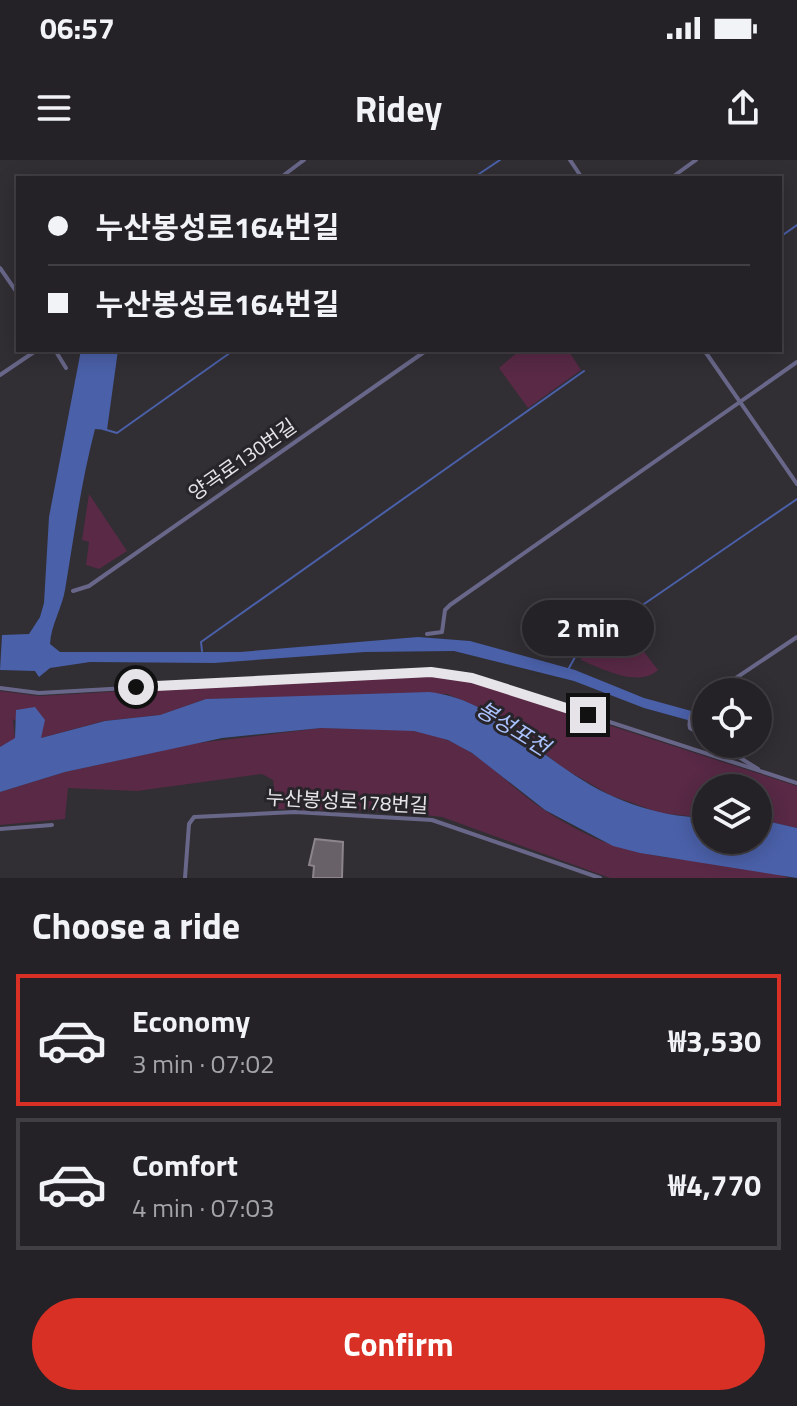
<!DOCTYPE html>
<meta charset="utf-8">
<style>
body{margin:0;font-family:"Titillium Web","Noto Sans KR",sans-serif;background:#2d2a2f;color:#f1f3f6;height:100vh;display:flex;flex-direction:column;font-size:30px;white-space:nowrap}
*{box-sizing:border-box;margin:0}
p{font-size:26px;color:#a3a4a7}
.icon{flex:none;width:44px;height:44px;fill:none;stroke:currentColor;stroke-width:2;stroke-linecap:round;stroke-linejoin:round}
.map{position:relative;height:718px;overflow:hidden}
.sheet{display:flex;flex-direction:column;background:#252227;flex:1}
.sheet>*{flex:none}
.guide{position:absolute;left:16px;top:16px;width:766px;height:176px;border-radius:0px;box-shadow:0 4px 20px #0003,0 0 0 2px #423f44;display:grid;align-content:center;height:176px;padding:0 32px;background:#252227}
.fabs{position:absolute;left:692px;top:518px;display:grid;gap:16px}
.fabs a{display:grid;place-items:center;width:80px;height:80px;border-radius:50%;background:#252227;box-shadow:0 4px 20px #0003,0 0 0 2px #423f44;font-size:40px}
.end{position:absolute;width:36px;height:36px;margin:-18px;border:10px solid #e6e4e8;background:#111;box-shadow:0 0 0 4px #111}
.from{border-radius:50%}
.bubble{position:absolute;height:56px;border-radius:28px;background:#252227;box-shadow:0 4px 20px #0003,0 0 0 2px #423f44;font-size:26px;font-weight:700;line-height:56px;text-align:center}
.guide b{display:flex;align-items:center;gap:28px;height:76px;font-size:30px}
.guide b+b{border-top:2px solid #423f44}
.guide i{width:20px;height:20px;background:#f1f3f6}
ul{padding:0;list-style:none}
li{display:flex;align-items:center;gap:24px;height:132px;margin:0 16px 12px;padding:0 16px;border:4px solid #423f44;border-radius:0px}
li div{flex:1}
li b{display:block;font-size:30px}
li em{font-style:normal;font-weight:700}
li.current{border-color:#d93025}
li>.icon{width:72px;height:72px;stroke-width:1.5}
h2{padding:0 32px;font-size:36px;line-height:96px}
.primary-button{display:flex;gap:16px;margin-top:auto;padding:16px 32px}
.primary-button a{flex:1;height:92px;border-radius:48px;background:#d93025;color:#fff;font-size:32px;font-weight:700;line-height:92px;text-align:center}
.status{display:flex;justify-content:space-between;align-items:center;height:56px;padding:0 40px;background:#252227;direction:ltr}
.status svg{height:22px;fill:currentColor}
header{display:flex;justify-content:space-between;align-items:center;height:104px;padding:0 32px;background:#252227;font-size:36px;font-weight:700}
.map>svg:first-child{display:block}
</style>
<div class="status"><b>06:57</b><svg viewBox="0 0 49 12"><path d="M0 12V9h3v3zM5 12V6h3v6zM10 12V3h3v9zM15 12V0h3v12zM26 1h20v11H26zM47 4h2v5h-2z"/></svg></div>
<header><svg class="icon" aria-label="menu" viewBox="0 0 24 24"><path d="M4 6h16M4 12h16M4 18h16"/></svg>Ridey<svg class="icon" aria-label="share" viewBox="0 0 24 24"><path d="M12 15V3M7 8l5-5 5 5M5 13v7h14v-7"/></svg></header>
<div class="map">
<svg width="797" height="718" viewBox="0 0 797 718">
<rect width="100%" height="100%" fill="#312e34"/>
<!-- green -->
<g fill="#592946">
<path d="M520 190H568L581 210 528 248 499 208Z"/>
<path d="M89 334 127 391 99 409 86 405 89 382 82 380Z"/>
<path d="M635 456 652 479 641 488 658 510C639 528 602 509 581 500L582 493Z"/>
<path d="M377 516 432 515 466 519 797 626V668L758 659V628H706V658L660 653 610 635 563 608 497 555 447 534 206 539 160 555 104 561 41 578 13 559 15 579 0 587V531L39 536Z"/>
<path d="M321 568C362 569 408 564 447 580 486 596 511 629 546 651 566 664 593 679 616 686 672 705 734 698 789 718H610L442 657 388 651 277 649 273 620 262 614 137 631 68 628 65 659 0 665V632L65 612 190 584Z"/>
</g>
<!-- water -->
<g fill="#4a60a8">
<path d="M81 190H118L107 270 95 269C81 323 74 376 65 430 62 448 51 465 50 484L60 492H240L418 477 470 481 575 510 644 538 706 555V565L644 548 574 521 454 491 365 492 214 503 90 502 50 508 39 517 35 511 0 510 2 475 29 474 40 457 44 443 49 357Z"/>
<path d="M429 532C488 539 520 579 567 610 610 640 654 656 706 658V680H758V659L797 668V718L640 693 613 686 545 650 472 593 448 580 414 571 321 568 222 578 65 612 0 632V587L15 578 16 550 35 547 45 560 41 578 105 561 160 555 206 539Z"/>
</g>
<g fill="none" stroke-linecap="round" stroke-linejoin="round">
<!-- stream -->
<g stroke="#4a60a8" stroke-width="2">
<path d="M473 18 500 0"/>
<path d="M780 77 797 65"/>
<path d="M103 269 117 273 234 190"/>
<path d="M202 491 201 482 584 211"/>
<path d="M569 508 580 488 797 339"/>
</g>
</g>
<!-- building -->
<path fill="#686268" stroke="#8c868c" stroke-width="2" d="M315 679 343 682 342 718H313L314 706 309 705Z"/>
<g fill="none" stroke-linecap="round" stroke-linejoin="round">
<!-- lane -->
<g stroke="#696789" stroke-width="4">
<path d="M570 0 582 18"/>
<path d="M280 18 304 0"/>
<path d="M671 18 696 0"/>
<path d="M0 108 18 134"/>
<path d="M55 190 66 208"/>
<path d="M704 190 797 324"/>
<path d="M0 215 37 190"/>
<path d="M73 431 89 426 427 190"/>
<path d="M427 474 442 472 445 450 450 445 797 202"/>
<path d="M0 528 39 533 410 512 449 514 484 521 797 623"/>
<path d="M715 532 797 477"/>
<path d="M706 538C697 545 687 555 690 568L706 577"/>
<path d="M718 584 758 609"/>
<path d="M0 669 52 665"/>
<path d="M185 718 189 664 194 657 295 652 432 660 600 718"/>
</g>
</g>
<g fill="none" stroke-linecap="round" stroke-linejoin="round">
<!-- route -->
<path stroke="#e6e4e8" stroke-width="10" d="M136 527 431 512 472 518 588 555"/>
</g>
<g text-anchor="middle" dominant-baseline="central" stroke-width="6" stroke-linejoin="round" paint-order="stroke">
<!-- street labels -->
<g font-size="20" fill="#e6e4e8" stroke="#27242a">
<text transform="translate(242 299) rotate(-35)">양곡로130번길</text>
<text transform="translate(347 641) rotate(3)">누산봉성로178번길</text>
</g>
<!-- water labels -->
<g font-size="22" font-style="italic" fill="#abc2fd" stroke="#27242a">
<text transform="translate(513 568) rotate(32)">봉성포천</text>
</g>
</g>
</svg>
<div class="fabs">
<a><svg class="icon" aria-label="locate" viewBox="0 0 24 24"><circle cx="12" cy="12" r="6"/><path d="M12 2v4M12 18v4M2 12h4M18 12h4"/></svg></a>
<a><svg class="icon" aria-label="layers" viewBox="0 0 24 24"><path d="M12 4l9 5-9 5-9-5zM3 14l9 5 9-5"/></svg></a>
</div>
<i class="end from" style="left:136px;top:527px"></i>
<i class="end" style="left:588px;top:555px"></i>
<div class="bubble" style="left:522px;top:440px;width:132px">2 min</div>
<div class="guide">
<b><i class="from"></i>누산봉성로164번길</b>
<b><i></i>누산봉성로164번길</b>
</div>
</div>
<section class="sheet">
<h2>Choose a ride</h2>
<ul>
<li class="current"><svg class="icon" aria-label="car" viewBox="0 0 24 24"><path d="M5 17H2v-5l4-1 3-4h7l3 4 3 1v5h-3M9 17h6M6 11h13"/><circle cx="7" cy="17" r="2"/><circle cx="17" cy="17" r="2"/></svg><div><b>Economy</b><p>3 min · 07:02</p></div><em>₩3,530</em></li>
<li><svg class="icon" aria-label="car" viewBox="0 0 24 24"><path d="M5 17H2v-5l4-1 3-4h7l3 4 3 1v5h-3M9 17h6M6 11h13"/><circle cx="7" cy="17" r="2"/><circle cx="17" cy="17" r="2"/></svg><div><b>Comfort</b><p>4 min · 07:03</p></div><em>₩4,770</em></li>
</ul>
<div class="primary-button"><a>Confirm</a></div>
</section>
